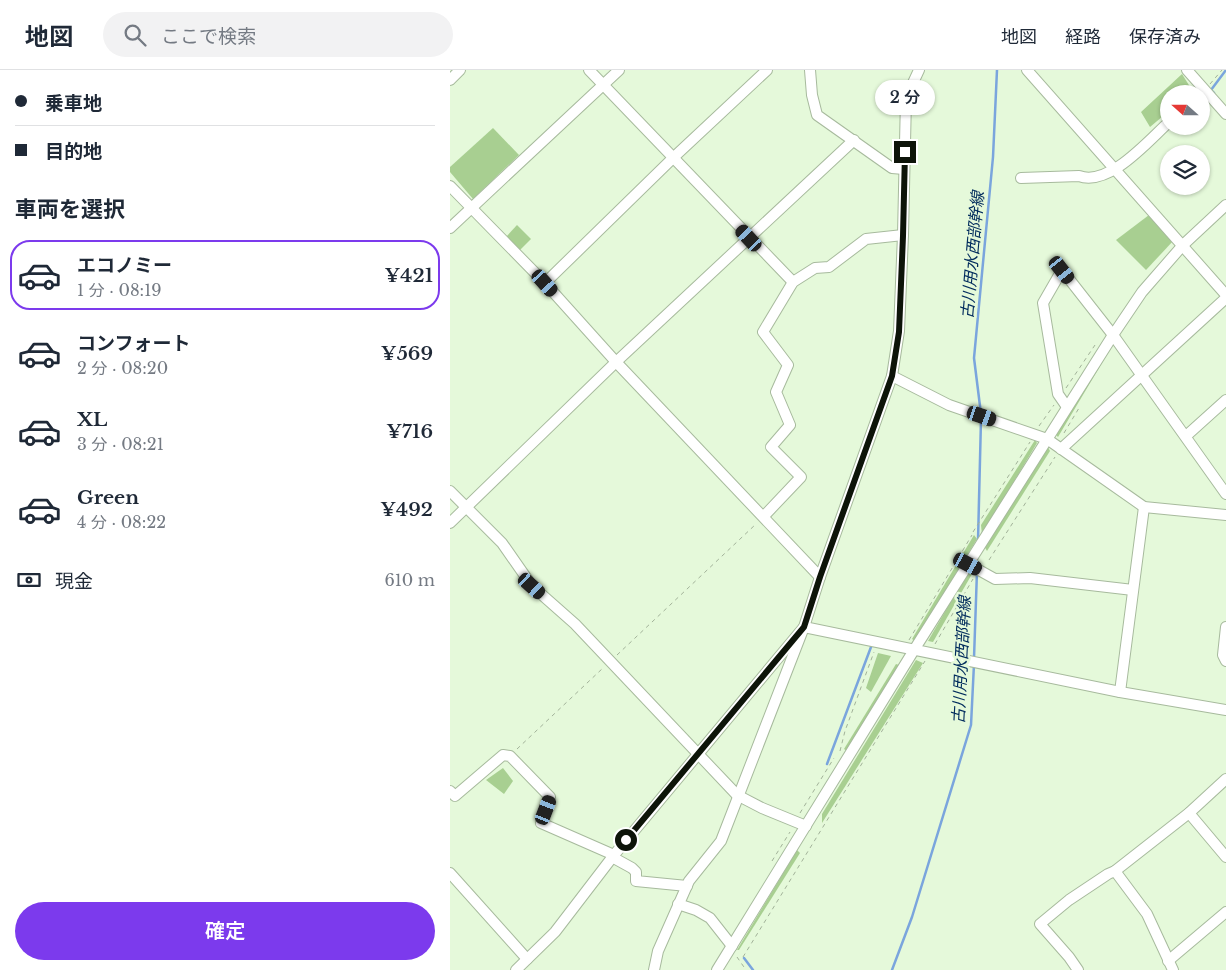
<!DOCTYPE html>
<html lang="ja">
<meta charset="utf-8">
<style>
body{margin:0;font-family:"Libre Baskerville","Noto Sans JP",serif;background:#f2f2f3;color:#1f2937;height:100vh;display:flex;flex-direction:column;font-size:19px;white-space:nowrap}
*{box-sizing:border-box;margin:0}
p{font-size:16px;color:#747a83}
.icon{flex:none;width:28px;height:28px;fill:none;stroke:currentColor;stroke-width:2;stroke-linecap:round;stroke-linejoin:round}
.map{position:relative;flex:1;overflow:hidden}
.details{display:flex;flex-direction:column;background:#fff;width:450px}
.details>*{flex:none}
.guide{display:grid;align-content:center;height:110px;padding:0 15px;background:#fff}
.needle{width:32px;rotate:291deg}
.tools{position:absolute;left:710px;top:15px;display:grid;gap:10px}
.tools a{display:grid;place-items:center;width:50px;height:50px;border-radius:50%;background:#fff;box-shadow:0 1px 4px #0004;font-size:25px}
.end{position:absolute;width:22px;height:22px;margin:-11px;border:6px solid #0d1409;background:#fff;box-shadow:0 0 0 2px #fff}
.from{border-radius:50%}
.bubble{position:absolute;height:35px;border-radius:18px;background:#fff;box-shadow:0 1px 4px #0004;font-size:16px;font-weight:600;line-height:35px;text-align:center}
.car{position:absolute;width:15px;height:30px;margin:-15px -8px;border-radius:6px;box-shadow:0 0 4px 1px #0007;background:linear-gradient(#222 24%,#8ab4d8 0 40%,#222 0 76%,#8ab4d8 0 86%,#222 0)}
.guide b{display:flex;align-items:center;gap:18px;height:48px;font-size:19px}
.guide b+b{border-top:1px solid #e0e1e3}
.guide i{width:12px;height:12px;background:#1f2937}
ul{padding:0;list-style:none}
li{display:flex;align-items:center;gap:15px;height:70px;margin:0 10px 8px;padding:0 5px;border:2px solid transparent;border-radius:20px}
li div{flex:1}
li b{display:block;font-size:19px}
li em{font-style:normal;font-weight:600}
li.selected{border-color:#7c3aed}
li>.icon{width:45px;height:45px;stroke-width:1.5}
h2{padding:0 15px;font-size:22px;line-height:60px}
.pay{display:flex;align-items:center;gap:12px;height:55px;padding:0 15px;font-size:19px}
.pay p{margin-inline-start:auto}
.primary-button{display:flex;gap:10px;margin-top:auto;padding:10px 15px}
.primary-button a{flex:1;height:58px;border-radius:30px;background:#7c3aed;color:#fff;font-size:20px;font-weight:600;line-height:58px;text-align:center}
header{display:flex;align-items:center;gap:30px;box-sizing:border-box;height:70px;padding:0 25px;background:#fff;border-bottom:1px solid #e0e1e3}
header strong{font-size:24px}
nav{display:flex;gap:28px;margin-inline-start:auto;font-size:18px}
.search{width:350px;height:45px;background:#f2f2f3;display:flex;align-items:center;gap:12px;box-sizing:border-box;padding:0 18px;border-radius:28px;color:#747a83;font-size:19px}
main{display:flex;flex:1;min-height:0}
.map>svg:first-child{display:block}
</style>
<header>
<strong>地図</strong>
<div class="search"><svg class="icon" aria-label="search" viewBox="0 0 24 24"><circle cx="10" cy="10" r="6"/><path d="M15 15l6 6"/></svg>ここで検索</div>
<nav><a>地図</a><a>経路</a><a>保存済み</a></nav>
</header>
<main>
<section class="details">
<div class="guide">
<b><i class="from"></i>乗車地</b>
<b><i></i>目的地</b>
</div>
<h2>車両を選択</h2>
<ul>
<li class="selected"><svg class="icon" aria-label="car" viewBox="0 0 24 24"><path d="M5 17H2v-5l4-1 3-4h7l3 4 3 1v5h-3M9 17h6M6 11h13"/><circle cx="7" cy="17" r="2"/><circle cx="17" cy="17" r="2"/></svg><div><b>エコノミー</b><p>1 分 · 08:19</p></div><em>¥421</em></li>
<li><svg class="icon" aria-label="car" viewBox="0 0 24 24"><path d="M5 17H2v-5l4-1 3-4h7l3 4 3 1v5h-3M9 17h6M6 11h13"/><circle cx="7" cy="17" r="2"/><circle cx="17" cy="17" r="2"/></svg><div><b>コンフォート</b><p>2 分 · 08:20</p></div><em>¥569</em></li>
<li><svg class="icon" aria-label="car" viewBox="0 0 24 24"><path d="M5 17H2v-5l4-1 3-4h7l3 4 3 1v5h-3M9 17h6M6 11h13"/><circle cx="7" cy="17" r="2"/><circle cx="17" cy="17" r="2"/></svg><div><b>XL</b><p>3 分 · 08:21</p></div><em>¥716</em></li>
<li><svg class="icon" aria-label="car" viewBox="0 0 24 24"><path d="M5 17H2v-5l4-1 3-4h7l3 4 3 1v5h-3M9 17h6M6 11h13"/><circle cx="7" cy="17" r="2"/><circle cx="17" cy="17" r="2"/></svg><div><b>Green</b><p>4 分 · 08:22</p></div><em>¥492</em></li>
</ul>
<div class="pay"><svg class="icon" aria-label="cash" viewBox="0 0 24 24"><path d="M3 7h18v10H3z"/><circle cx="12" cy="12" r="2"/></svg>現金<p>610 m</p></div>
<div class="primary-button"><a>確定</a></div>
</section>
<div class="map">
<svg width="776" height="900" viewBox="0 0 776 900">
<rect width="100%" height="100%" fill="#e5f9da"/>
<!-- green -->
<g fill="#a8cf91">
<path d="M732 4 742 20 738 24H719V41L700 57 691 42Z"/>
<path d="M43 58 69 85 23 129 0 102V97Z"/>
<path d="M699 145 724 170 696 200 666 170Z"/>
<path d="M67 155 81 169 70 180 56 167Z"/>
<path d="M662 276 608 367 605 364Z"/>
<path d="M585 370 587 373 532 465 531 455Z"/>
<path d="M598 377 600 381 537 481 534 476Z"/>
<path d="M524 465 527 469 465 571 462 569Z"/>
<path d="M518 502 522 504 483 572 478 571Z"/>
<path d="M428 583 441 586 421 622 416 618Z"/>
<path d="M466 590 473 593 372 753V744Z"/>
<path d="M446 594 452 596 397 681 394 679Z"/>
<path d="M53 698 63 711 54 724 36 710Z"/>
<path d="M347 780 350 783 289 880H287Z"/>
</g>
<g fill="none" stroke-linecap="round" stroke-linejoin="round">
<!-- stream -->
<g stroke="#7aa5dd" stroke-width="2.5">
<path d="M764 23 761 20 776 0"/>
<path d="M531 344 524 288 543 87 547 0"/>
<path d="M528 471 531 349"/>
<path d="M524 588 527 501"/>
<path d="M377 694 421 577"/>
<path d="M294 888 303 900"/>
<path d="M442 900 462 847 521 655 524 594"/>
</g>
<defs>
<g id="minor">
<path d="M139 0 343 212"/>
<path d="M360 0 362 25 367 45 442 98 454 99"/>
<path d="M577 0 776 225"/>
<path d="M737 0 776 44"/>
<path d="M0 10 10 0"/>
<path d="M571 108 629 106C659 117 698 71 719 52"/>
<path d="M0 116 95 213 166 292 370 507"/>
<path d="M0 158 169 0"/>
<path d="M95 213 224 87 317 0"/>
<path d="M442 306 499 335 597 369 694 437 776 445"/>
<path d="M617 337 608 324 593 233 612 200 663 265 776 424"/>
<path d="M736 366 776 330"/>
<path d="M611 379 776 228"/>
<path d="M0 421 52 473 82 516 125 554 287 725 312 738 356 756"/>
<path d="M314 446 351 407 321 377 340 355 326 322 338 295 313 262 343 212 365 198 379 197 416 169 453 165"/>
<path d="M0 453 166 292 404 70"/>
<path d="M518 494 545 509 580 508 683 520"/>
<path d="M776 557 773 585 776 591"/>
<path d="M670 622 694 437"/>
<path d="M0 721 5 726 53 685 60 686 100 727 91 753 164 785"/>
<path d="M739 743 776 787"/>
<path d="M162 787 182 798 186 802V811L237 816"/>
<path d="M665 801 697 844 723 900"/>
<path d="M0 803 77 889"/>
<path d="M228 834 246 840 260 848 282 876"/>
<path d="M718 891 776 842"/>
<path d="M66 900 105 862 164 785 354 557 670 622 776 640"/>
<path d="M204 900 208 881 239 811 271 771 354 557 370 507 442 306 449 261 453 165 456 28 469 0"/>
<path d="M267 900 464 580 663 265 692 222 733 175 776 135"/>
<path d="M628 900 619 887 590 854 619 830 658 804 665 801 739 743 776 709"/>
</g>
</defs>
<!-- minor casing -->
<use href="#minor" stroke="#a7ba9d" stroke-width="12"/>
<!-- path -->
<g stroke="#a2b299" stroke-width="1" stroke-dasharray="4 4" stroke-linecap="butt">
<path d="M760 14 772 0"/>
<path d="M616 318 645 275"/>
<path d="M589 356 604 335"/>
<path d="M614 363 629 338"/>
<path d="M523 462 580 372"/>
<path d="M539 490 605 387"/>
<path d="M459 570 522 465"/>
<path d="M485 574 523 509"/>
<path d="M167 585 306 454"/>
<path d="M67 679 153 598"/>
<path d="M390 681 395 661 424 582"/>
<path d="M350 743 384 688"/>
<path d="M322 791 340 762"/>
<path d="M287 887 296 900"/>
<path d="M293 887 475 591"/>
</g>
<!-- minor -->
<use href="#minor" stroke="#fff" stroke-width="10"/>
</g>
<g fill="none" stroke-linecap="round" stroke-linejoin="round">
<!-- route -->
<path stroke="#0d1409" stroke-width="6" d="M176 770 354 557 370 507 442 306 449 262 453 166 455 82"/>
</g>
<g text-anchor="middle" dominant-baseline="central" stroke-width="5" stroke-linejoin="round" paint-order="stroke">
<!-- water labels -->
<g font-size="16" font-style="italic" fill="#002b5c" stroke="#e5f9da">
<text transform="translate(522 185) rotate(-85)">古川用水西部幹線</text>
<text transform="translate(511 590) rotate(-87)">古川用水西部幹線</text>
</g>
</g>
</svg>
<div class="tools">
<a><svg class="needle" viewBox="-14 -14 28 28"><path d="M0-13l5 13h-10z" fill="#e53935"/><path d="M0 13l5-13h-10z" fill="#747a83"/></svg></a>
<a><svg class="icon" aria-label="layers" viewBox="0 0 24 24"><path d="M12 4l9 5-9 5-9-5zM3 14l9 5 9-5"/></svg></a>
</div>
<i class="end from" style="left:176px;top:770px"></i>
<i class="end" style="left:455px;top:82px"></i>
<div class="bubble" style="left:425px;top:10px;width:60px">2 分</div>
<i class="car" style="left:299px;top:168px;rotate:317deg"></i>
<i class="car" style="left:612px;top:200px;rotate:142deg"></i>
<i class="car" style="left:95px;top:213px;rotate:138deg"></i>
<i class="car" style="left:532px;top:346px;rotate:109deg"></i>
<i class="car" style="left:518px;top:494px;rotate:118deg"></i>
<i class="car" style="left:82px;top:516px;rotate:132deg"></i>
<i class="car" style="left:96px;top:740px;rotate:21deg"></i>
</div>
</main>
